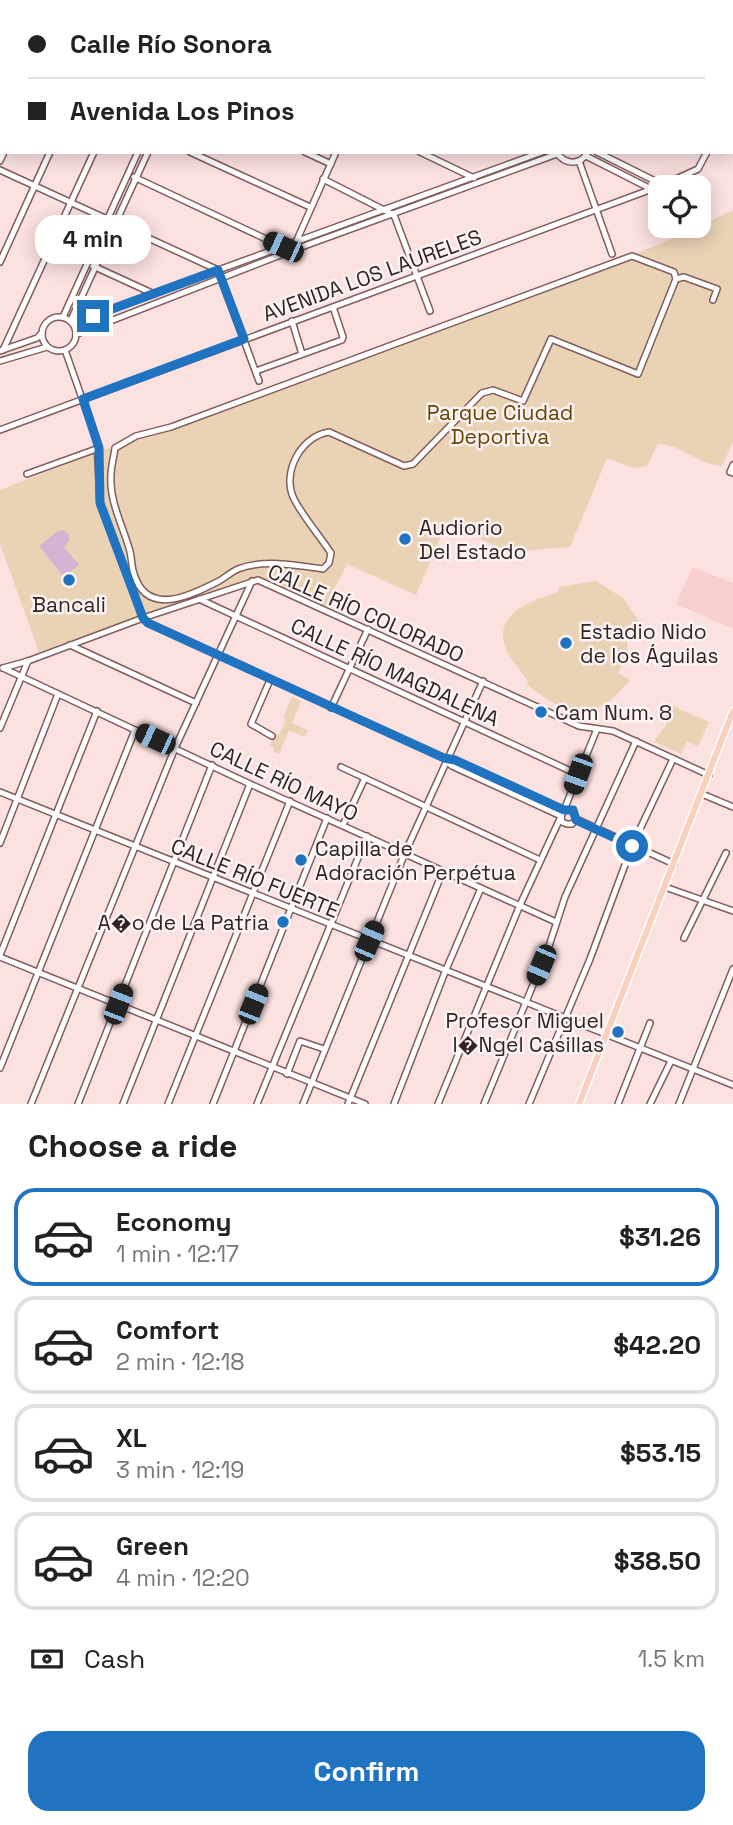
<!DOCTYPE html>
<meta charset="utf-8">
<style>
body{margin:0;font-family:"Space Grotesk",sans-serif;background:#f2f2f2;color:#222;height:100vh;display:flex;flex-direction:column;font-size:26px;white-space:nowrap}
*{box-sizing:border-box;margin:0}
p{font-size:23px;color:#767676}
.icon{flex:none;width:38px;height:38px;fill:none;stroke:currentColor;stroke-width:2;stroke-linecap:round;stroke-linejoin:round}
.map{position:relative;height:1104px;overflow:hidden}
.side{display:flex;flex-direction:column;background:#fff;flex:1}
.side>*{flex:none}
.guide{position:absolute;left:0px;top:0px;width:733px;height:154px;box-shadow:0 4px 18px #0003;display:grid;align-content:center;height:154px;padding:0 28px;background:#fff}
.fabs{position:absolute;left:648px;top:175px;display:grid;gap:14px}
.fabs a{display:grid;place-items:center;width:63px;height:63px;border-radius:14px;background:#fff;box-shadow:0 4px 18px #0003;font-size:35px}
.end{position:absolute;width:32px;height:32px;margin:-16px;border:9px solid #2073c1;background:#fff;box-shadow:0 0 0 4px #fff}
.from{border-radius:50%}
.bubble{position:absolute;height:49px;border-radius:21px;background:#fff;box-shadow:0 4px 18px #0003;font-size:23px;font-weight:700;line-height:49px;text-align:center}
.car{position:absolute;width:21px;height:42px;margin:-21px -10px;border-radius:9px;box-shadow:0 0 5px 2px #0007;background:linear-gradient(#222 24%,#8ab4d8 0 40%,#222 0 76%,#8ab4d8 0 86%,#222 0)}
.guide b{display:flex;align-items:center;gap:24px;height:66px;font-size:26px}
.guide b+b{border-top:2px solid #e0e0e0}
.guide i{width:18px;height:18px;background:#222}
ul{padding:0;list-style:none}
li{display:flex;align-items:center;gap:21px;height:98px;margin:0 14px 10px;padding:0 14px;border:4px solid #e0e0e0;border-radius:21px}
li div{flex:1}
li b{display:block;font-size:26px}
li em{font-style:normal;font-weight:700}
li.on{border-color:#2073c1}
li>.icon{width:63px;height:63px;stroke-width:1.5}
h2{padding:0 28px;font-size:32px;line-height:84px}
.pay{display:flex;align-items:center;gap:18px;height:77px;padding:0 28px;font-size:26px}
.pay p{margin-inline-start:auto}
.primary-button{display:flex;gap:14px;margin-top:auto;padding:14px 28px}
.primary-button a{flex:1;height:80px;border-radius:21px;background:#2073c1;color:#fff;font-size:28px;font-weight:700;line-height:80px;text-align:center}
.map>svg:first-child{display:block}
</style>
<div class="map">
<svg width="733" height="1104" viewBox="0 0 733 1104">
<rect width="100%" height="100%" fill="#fbe1e0"/>
<!-- built -->
<path fill="#f8d0ce" d="M693 567 733 583V629L676 604Z"/>
<!-- green -->
<g fill="#ead2b5">
<path d="M733 210V442L722 466C699 465 681 444 658 444L647 466 633 468 607 458 570 547 507 552 447 522 416 595 347 564 325 608 254 579 139 616 39 652 0 544V490L95 453V450L115 448 524 298 684 234Z"/>
<path d="M596 581 623 598 639 621 625 627 628 651 618 673 630 680C594 725 568 716 527 685L528 681C521 671 511 660 506 649 491 613 534 600 558 592L559 587Z"/>
<path d="M292 697 301 701 292 723 308 730 305 737 289 730 279 754 273 751 274 747 270 745 275 734 279 735 286 720 283 718Z"/>
<path d="M668 704 709 722 698 746 687 742 681 754 654 742 667 723 666 717 660 711Z"/>
</g>
<!-- water -->
<path fill="#d6b3d3" d="M58 531 63 530 69 534V541L64 547 79 565 64 577 39 546Z"/>
<g fill="none" stroke-linecap="round" stroke-linejoin="round">
<defs>
<g id="minor">
<path d="M88 0 92 2"/>
<path d="M211 0 215 2"/>
<path d="M243 0 247 2"/>
<path d="M263 0 267 2"/>
<path d="M27 2V0"/>
<path d="M74 2 75 0"/>
<path d="M117 2 118 0"/>
<path d="M221 2 227 0"/>
<path d="M290 2 291 0"/>
<path d="M468 2V0"/>
<path d="M644 2 645 0"/>
<path d="M688 2 689 0"/>
<path d="M731 2 732 0"/>
<path d="M0 60 2 56"/>
<path d="M732 96 733 93"/>
<path d="M190 152 310 207"/>
<path d="M305 152 331 164"/>
<path d="M420 152 474 178"/>
<path d="M556 152C565 165 580 166 588 152"/>
<path d="M597 152 663 185"/>
<path d="M586 156 651 189"/>
<path d="M0 161 4 152"/>
<path d="M579 161 612 254"/>
<path d="M0 170 218 270 259 381"/>
<path d="M134 177 283 247"/>
<path d="M323 179 394 215 430 311"/>
<path d="M296 242 336 152"/>
<path d="M632 256 674 272 676 279 638 374 551 339 523 401 493 390 482 393 413 464 404 466 329 432C301 436 281 473 294 499 304 518 319 535 331 553L329 563 323 569C297 565 263 559 238 569 231 572 226 577 219 581 192 595 147 618 134 574 131 566 132 556 129 548 122 524 109 500 111 475 111 466 114 457 115 448L136 436 171 427Z"/>
<path d="M0 262 50 152"/>
<path d="M93 266 154 294"/>
<path d="M676 279 684 277 717 289 713 300"/>
<circle cx="59" cy="334" r="17"/>
<path d="M63 317 138 152"/>
<path d="M71 320 148 152"/>
<path d="M292 321 302 354"/>
<path d="M73 323 542 152"/>
<path d="M77 334 296 249 557 154"/>
<path d="M3 350 94 152"/>
<path d="M65 350 97 441 100 503 143 618 148 623 444 758 455 760 564 810H573L576 819 674 864"/>
<path d="M0 351 37 338 42 333"/>
<path d="M0 361 47 347"/>
<path d="M256 371 342 340 343 337 333 307"/>
<path d="M0 430 663 185 698 169 707 152"/>
<path d="M733 465 730 472 733 473"/>
<path d="M27 474 99 448"/>
<path d="M199 599 577 774"/>
<path d="M70 645 196 703"/>
<path d="M3 668 28 661 143 618 258 580 579 726 613 731 709 775"/>
<path d="M3 668 250 784 556 922"/>
<path d="M270 680 251 724 272 736"/>
<path d="M331 708 368 629"/>
<path d="M0 728 28 661"/>
<path d="M446 761 452 766 561 816 562 822 567 824H572L576 819"/>
<path d="M341 767 540 860"/>
<path d="M0 792 733 1085"/>
<path d="M702 794 733 807"/>
<path d="M343 825 365 778"/>
<path d="M0 843 58 694"/>
<path d="M665 887 733 911"/>
<path d="M684 938 726 853"/>
<path d="M0 955 97 711"/>
<path d="M0 957 365 1104"/>
<path d="M0 1068 135 730"/>
<path d="M287 1074 300 1041 324 1049"/>
<path d="M31 1104 175 748 252 581"/>
<path d="M78 1104 212 765"/>
<path d="M123 1104 250 784"/>
<path d="M168 1104 290 801"/>
<path d="M213 1104 327 818"/>
<path d="M257 1104 367 836"/>
<path d="M303 1104 405 853 483 681"/>
<path d="M348 1104 443 871"/>
<path d="M394 1104 445 972 481 888"/>
<path d="M438 1104 520 905 564 810 597 729"/>
<path d="M484 1104 549 946 565 897 636 741"/>
<path d="M529 1104 590 959 632 846 673 759"/>
<path d="M618 1104 650 1023"/>
<path d="M650 1104 671 1061"/>
<path d="M679 1104 733 969"/>
</g>
<g id="major">
<path d="M569 0 572 2"/>
<path d="M591 0 595 2"/>
<path d="M732 64 733 65"/>
<path d="M732 75 733 76"/>
<path d="M579 1104 733 711"/>
</g>
</defs>
<!-- minor casing -->
<use href="#minor" stroke="#815d5c" stroke-width="8"/>
<!-- major casing -->
<use href="#major" stroke="#fff" stroke-width="9"/>
<!-- minor -->
<use href="#minor" stroke="#fff" stroke-width="5"/>
<!-- major -->
<use href="#major" stroke="#f8d0bd" stroke-width="6"/>
</g>
<g fill="none" stroke-linecap="round" stroke-linejoin="round">
<!-- route -->
<path stroke="#2073c1" stroke-width="9" d="M93 316 218 270 244 339 83 399 99 448 100 503 143 618 148 623 444 758 455 760 564 810H573L576 820 632 846"/>
</g>
<!-- markers -->
<g fill="#2073c1" stroke="#fcf3f3" stroke-width="2.5">
<circle cx="405" cy="539" r="7"/>
<circle cx="69" cy="580" r="7"/>
<circle cx="566" cy="643" r="7"/>
<circle cx="541" cy="712" r="7"/>
<circle cx="301" cy="860" r="7"/>
<circle cx="283" cy="922" r="7"/>
<circle cx="618" cy="1032" r="7"/>
</g>
<g text-anchor="middle" dominant-baseline="central" stroke-width="5" stroke-linejoin="round" paint-order="stroke">
<!-- street labels -->
<g font-size="21" fill="#322222" stroke="#fcf3f3">
<text transform="translate(372 275) rotate(-20)">AVENIDA LOS LAURELES</text>
<text transform="translate(366 613) rotate(24)">CALLE RÍO COLORADO</text>
<text transform="translate(395 672) rotate(25)">CALLE RÍO MAGDALENA</text>
<text transform="translate(284 781) rotate(25)">CALLE RÍO MAYO</text>
<text transform="translate(255 878) rotate(22)">CALLE RÍO FUERTE</text>
</g>
<!-- park labels -->
<g font-size="21" fill="#694303" stroke="#fcf3f3">
<text x="500" y="412">Parque Ciudad<tspan x="500" dy="24">Deportiva</tspan></text>
</g>
<!-- poi labels -->
<g font-size="21" fill="#322222" stroke="#fcf3f3" text-anchor="start">
<text x="419" y="527">Audiorio<tspan x="419" dy="24">Del Estado</tspan></text>
<text x="69" y="604" text-anchor="middle">Bancali</text>
<text x="580" y="631">Estadio Nido<tspan x="580" dy="24">de los Águilas</tspan></text>
<text x="555" y="712">Cam Num. 8</text>
<text x="315" y="848">Capilla de<tspan x="315" dy="24">Adoración Perpétua</tspan></text>
<text x="269" y="922" text-anchor="end">A�o de La Patria</text>
<text x="604" y="1020" text-anchor="end">Profesor Miguel<tspan x="604" dy="24">I�Ngel Casillas</tspan></text>
</g>
</g>
</svg>
<div class="fabs">
<a><svg class="icon" aria-label="locate" viewBox="0 0 24 24"><circle cx="12" cy="12" r="6"/><path d="M12 2v4M12 18v4M2 12h4M18 12h4"/></svg></a>
</div>
<i class="end from" style="left:632px;top:846px"></i>
<i class="end" style="left:93px;top:316px"></i>
<div class="bubble" style="left:35px;top:215px;width:116px">4 min</div>
<i class="car" style="left:283px;top:247px;rotate:295deg"></i>
<i class="car" style="left:155px;top:739px;rotate:295deg"></i>
<i class="car" style="left:578px;top:774px;rotate:200deg"></i>
<i class="car" style="left:369px;top:941px;rotate:23deg"></i>
<i class="car" style="left:541px;top:965px;rotate:203deg"></i>
<i class="car" style="left:118px;top:1004px;rotate:21deg"></i>
<i class="car" style="left:253px;top:1004px;rotate:22deg"></i>
<div class="guide">
<b><i class="from"></i>Calle Río Sonora</b>
<b><i></i>Avenida Los Pinos</b>
</div>
</div>
<section class="side">
<h2>Choose a ride</h2>
<ul>
<li class="on"><svg class="icon" aria-label="car" viewBox="0 0 24 24"><path d="M5 17H2v-5l4-1 3-4h7l3 4 3 1v5h-3M9 17h6M6 11h13"/><circle cx="7" cy="17" r="2"/><circle cx="17" cy="17" r="2"/></svg><div><b>Economy</b><p>1 min · 12:17</p></div><em>$31.26</em></li>
<li><svg class="icon" aria-label="car" viewBox="0 0 24 24"><path d="M5 17H2v-5l4-1 3-4h7l3 4 3 1v5h-3M9 17h6M6 11h13"/><circle cx="7" cy="17" r="2"/><circle cx="17" cy="17" r="2"/></svg><div><b>Comfort</b><p>2 min · 12:18</p></div><em>$42.20</em></li>
<li><svg class="icon" aria-label="car" viewBox="0 0 24 24"><path d="M5 17H2v-5l4-1 3-4h7l3 4 3 1v5h-3M9 17h6M6 11h13"/><circle cx="7" cy="17" r="2"/><circle cx="17" cy="17" r="2"/></svg><div><b>XL</b><p>3 min · 12:19</p></div><em>$53.15</em></li>
<li><svg class="icon" aria-label="car" viewBox="0 0 24 24"><path d="M5 17H2v-5l4-1 3-4h7l3 4 3 1v5h-3M9 17h6M6 11h13"/><circle cx="7" cy="17" r="2"/><circle cx="17" cy="17" r="2"/></svg><div><b>Green</b><p>4 min · 12:20</p></div><em>$38.50</em></li>
</ul>
<div class="pay"><svg class="icon" aria-label="cash" viewBox="0 0 24 24"><path d="M3 7h18v10H3z"/><circle cx="12" cy="12" r="2"/></svg>Cash<p>1.5 km</p></div>
<div class="primary-button"><a>Confirm</a></div>
</section>
